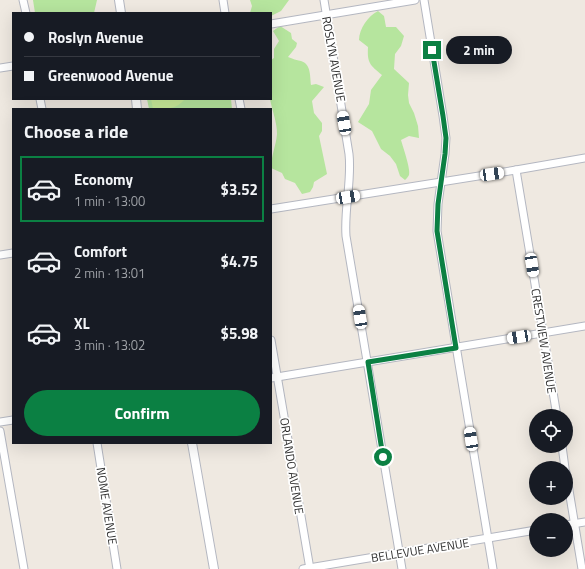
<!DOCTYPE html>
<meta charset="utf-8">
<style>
body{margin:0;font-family:"Titillium Web",sans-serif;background:#20242c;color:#f1f3f6;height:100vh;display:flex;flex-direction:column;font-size:15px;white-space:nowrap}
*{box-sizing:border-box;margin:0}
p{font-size:13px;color:#9ea1a6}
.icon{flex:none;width:22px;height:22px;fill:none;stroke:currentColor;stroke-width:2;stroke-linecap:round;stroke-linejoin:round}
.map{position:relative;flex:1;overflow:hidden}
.panel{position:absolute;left:12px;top:108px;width:260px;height:336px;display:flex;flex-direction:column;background:#171b24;border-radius:0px;box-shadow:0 4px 16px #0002}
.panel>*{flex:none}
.hud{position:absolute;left:12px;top:12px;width:260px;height:88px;border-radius:0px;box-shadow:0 4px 16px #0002;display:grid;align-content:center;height:88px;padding:0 12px;background:#171b24}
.fabs{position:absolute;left:529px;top:409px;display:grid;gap:8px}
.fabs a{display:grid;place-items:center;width:44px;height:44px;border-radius:50%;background:#171b24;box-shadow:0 4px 16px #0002;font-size:20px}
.end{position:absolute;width:18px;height:18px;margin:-9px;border:5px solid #0b8043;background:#fff;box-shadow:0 0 0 2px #fff}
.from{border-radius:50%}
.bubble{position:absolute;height:28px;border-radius:14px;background:#171b24;box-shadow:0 4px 16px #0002;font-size:13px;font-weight:700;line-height:28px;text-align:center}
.car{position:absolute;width:12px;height:24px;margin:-12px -6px;border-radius:5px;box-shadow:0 0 3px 1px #0007;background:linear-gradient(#fff 24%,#345 0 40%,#fff 0 76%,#345 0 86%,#fff 0)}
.hud b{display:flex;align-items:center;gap:14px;height:38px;font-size:15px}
.hud b+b{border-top:1px solid #363941}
.hud i{width:10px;height:10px;background:#f1f3f6}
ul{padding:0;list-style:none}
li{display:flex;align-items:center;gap:12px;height:66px;margin:0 8px 6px;padding:0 4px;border:2px solid transparent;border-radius:0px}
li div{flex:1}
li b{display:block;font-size:15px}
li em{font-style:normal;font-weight:700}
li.on{border-color:#0b8043}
li>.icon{width:36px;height:36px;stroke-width:1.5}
h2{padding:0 12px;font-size:18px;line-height:48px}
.cta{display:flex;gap:8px;margin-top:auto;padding:8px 12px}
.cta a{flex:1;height:46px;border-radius:24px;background:#0b8043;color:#fff;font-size:16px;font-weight:700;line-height:46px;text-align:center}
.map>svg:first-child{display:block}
</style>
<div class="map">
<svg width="585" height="569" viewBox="0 0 585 569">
<rect width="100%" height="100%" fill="#efe9e1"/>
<!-- green -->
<g fill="#b6e59e">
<path d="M33 0H97L94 13H35Z"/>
<path d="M250 0H289L281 11 271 16V13H250L252 6Z"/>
<path d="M378 11 384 16 386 27H396L404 36 401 46 395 54 394 69 409 83 408 95 409 103 414 113 418 126 419 138 409 136 401 140C403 147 411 170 409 175 408 177 407 178 405 180L400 176 396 164 390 156 381 149 372 131 358 122 369 104 371 90 382 75C370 65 367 63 368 47L359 40C359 29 368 16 378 11Z"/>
<path d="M280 26 291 33 292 39 297 43 296 47 288 57C293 59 296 60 301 61 311 64 310 76 311 85L316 84 324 87 312 101 314 113 322 123V131L319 136 327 174 314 182 313 187 310 192 302 194 295 183 285 179 282 173 271 168C271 156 276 146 277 134 277 122 272 110 270 99H271V60L274 58V49L279 41 273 31Z"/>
<path d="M147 99H231L232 109H149Z"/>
</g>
<!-- pitch -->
<path fill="#c9ec9a" d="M151 99H185C176 110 166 109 153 109Z"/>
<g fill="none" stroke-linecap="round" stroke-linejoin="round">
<defs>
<g id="minor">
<path d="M23 0 26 13"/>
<path d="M223 0 225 13"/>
<path d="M324 0 349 154C352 181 344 208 346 236L402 569"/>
<path d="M424 0 443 116 446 138 445 154 438 204 437 231 493 569"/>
<path d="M271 24 415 0"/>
<path d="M0 68 13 66"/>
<path d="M40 99 42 109"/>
<path d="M239 99 241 109"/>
<path d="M516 170 557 416"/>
<path d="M271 209 516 170 585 158"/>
<path d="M0 255 13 253"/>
<path d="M271 340 310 569"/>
<path d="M271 378 585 326"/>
<path d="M0 422 13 420"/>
<path d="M0 431 24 569"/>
<path d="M97 443 117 569"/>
<path d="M562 446 565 468"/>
<path d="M566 472 582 569"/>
<path d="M566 525 585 522"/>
<path d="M303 569 536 530"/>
</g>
<g id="tertiary">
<path d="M119 0 121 13"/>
<path d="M136 99 137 109"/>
<path d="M192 443 214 569"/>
</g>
</defs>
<!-- minor casing -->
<use href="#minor" stroke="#b4b7c1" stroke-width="9"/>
<!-- tertiary casing -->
<use href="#tertiary" stroke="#b4b7c1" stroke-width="10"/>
<!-- minor -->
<use href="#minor" stroke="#fff" stroke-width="7"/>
<!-- tertiary -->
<use href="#tertiary" stroke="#fff" stroke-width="8"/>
</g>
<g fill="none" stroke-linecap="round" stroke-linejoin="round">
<!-- route -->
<path stroke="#0b8043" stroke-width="5" d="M383 457 368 362 456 348 437 231 438 204 445 154 446 138 443 116 432 50"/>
</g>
<g text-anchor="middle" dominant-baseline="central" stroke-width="3.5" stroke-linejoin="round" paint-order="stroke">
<!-- street labels -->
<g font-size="12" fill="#2e2e2e" stroke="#fff">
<text transform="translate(334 59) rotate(80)">ROSLYN AVENUE</text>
<text transform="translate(544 341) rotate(81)">CRESTVIEW AVENUE</text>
<text transform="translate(292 466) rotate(81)">ORLANDO AVENUE</text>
<text transform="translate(107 506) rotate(81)">NOME AVENUE</text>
<text transform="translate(420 550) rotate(-9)">BELLEVUE AVENUE</text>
</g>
</g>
</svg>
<div class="fabs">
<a><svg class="icon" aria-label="locate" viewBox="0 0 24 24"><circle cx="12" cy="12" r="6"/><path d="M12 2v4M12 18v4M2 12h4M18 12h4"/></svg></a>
<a>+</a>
<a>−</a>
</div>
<i class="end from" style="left:383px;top:457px"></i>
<i class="end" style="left:432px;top:50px"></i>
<div class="bubble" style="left:446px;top:36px;width:66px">2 min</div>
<i class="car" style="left:344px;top:123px;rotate:350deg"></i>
<i class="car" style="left:492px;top:174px;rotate:82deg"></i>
<i class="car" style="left:348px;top:197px;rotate:81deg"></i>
<i class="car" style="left:532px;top:265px;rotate:171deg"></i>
<i class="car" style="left:360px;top:317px;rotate:351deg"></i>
<i class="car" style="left:519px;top:337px;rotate:261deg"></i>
<i class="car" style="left:471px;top:439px;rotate:351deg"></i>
<div class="hud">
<b><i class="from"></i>Roslyn Avenue</b>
<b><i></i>Greenwood Avenue</b>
</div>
<section class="panel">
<h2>Choose a ride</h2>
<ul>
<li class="on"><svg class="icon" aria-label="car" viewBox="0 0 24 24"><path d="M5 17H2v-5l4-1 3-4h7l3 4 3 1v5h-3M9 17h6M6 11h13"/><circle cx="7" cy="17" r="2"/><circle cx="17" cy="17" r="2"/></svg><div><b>Economy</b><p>1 min · 13:00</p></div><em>$3.52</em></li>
<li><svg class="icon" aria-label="car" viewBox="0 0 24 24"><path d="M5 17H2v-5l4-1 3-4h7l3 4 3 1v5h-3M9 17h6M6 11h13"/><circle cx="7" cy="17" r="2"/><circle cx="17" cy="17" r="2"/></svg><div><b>Comfort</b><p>2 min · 13:01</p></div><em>$4.75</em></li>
<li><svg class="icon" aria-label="car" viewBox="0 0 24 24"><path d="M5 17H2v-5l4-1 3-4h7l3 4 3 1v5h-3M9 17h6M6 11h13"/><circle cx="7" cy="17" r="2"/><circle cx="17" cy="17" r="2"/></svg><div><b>XL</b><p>3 min · 13:02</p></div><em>$5.98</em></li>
</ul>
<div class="cta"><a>Confirm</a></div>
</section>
</div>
